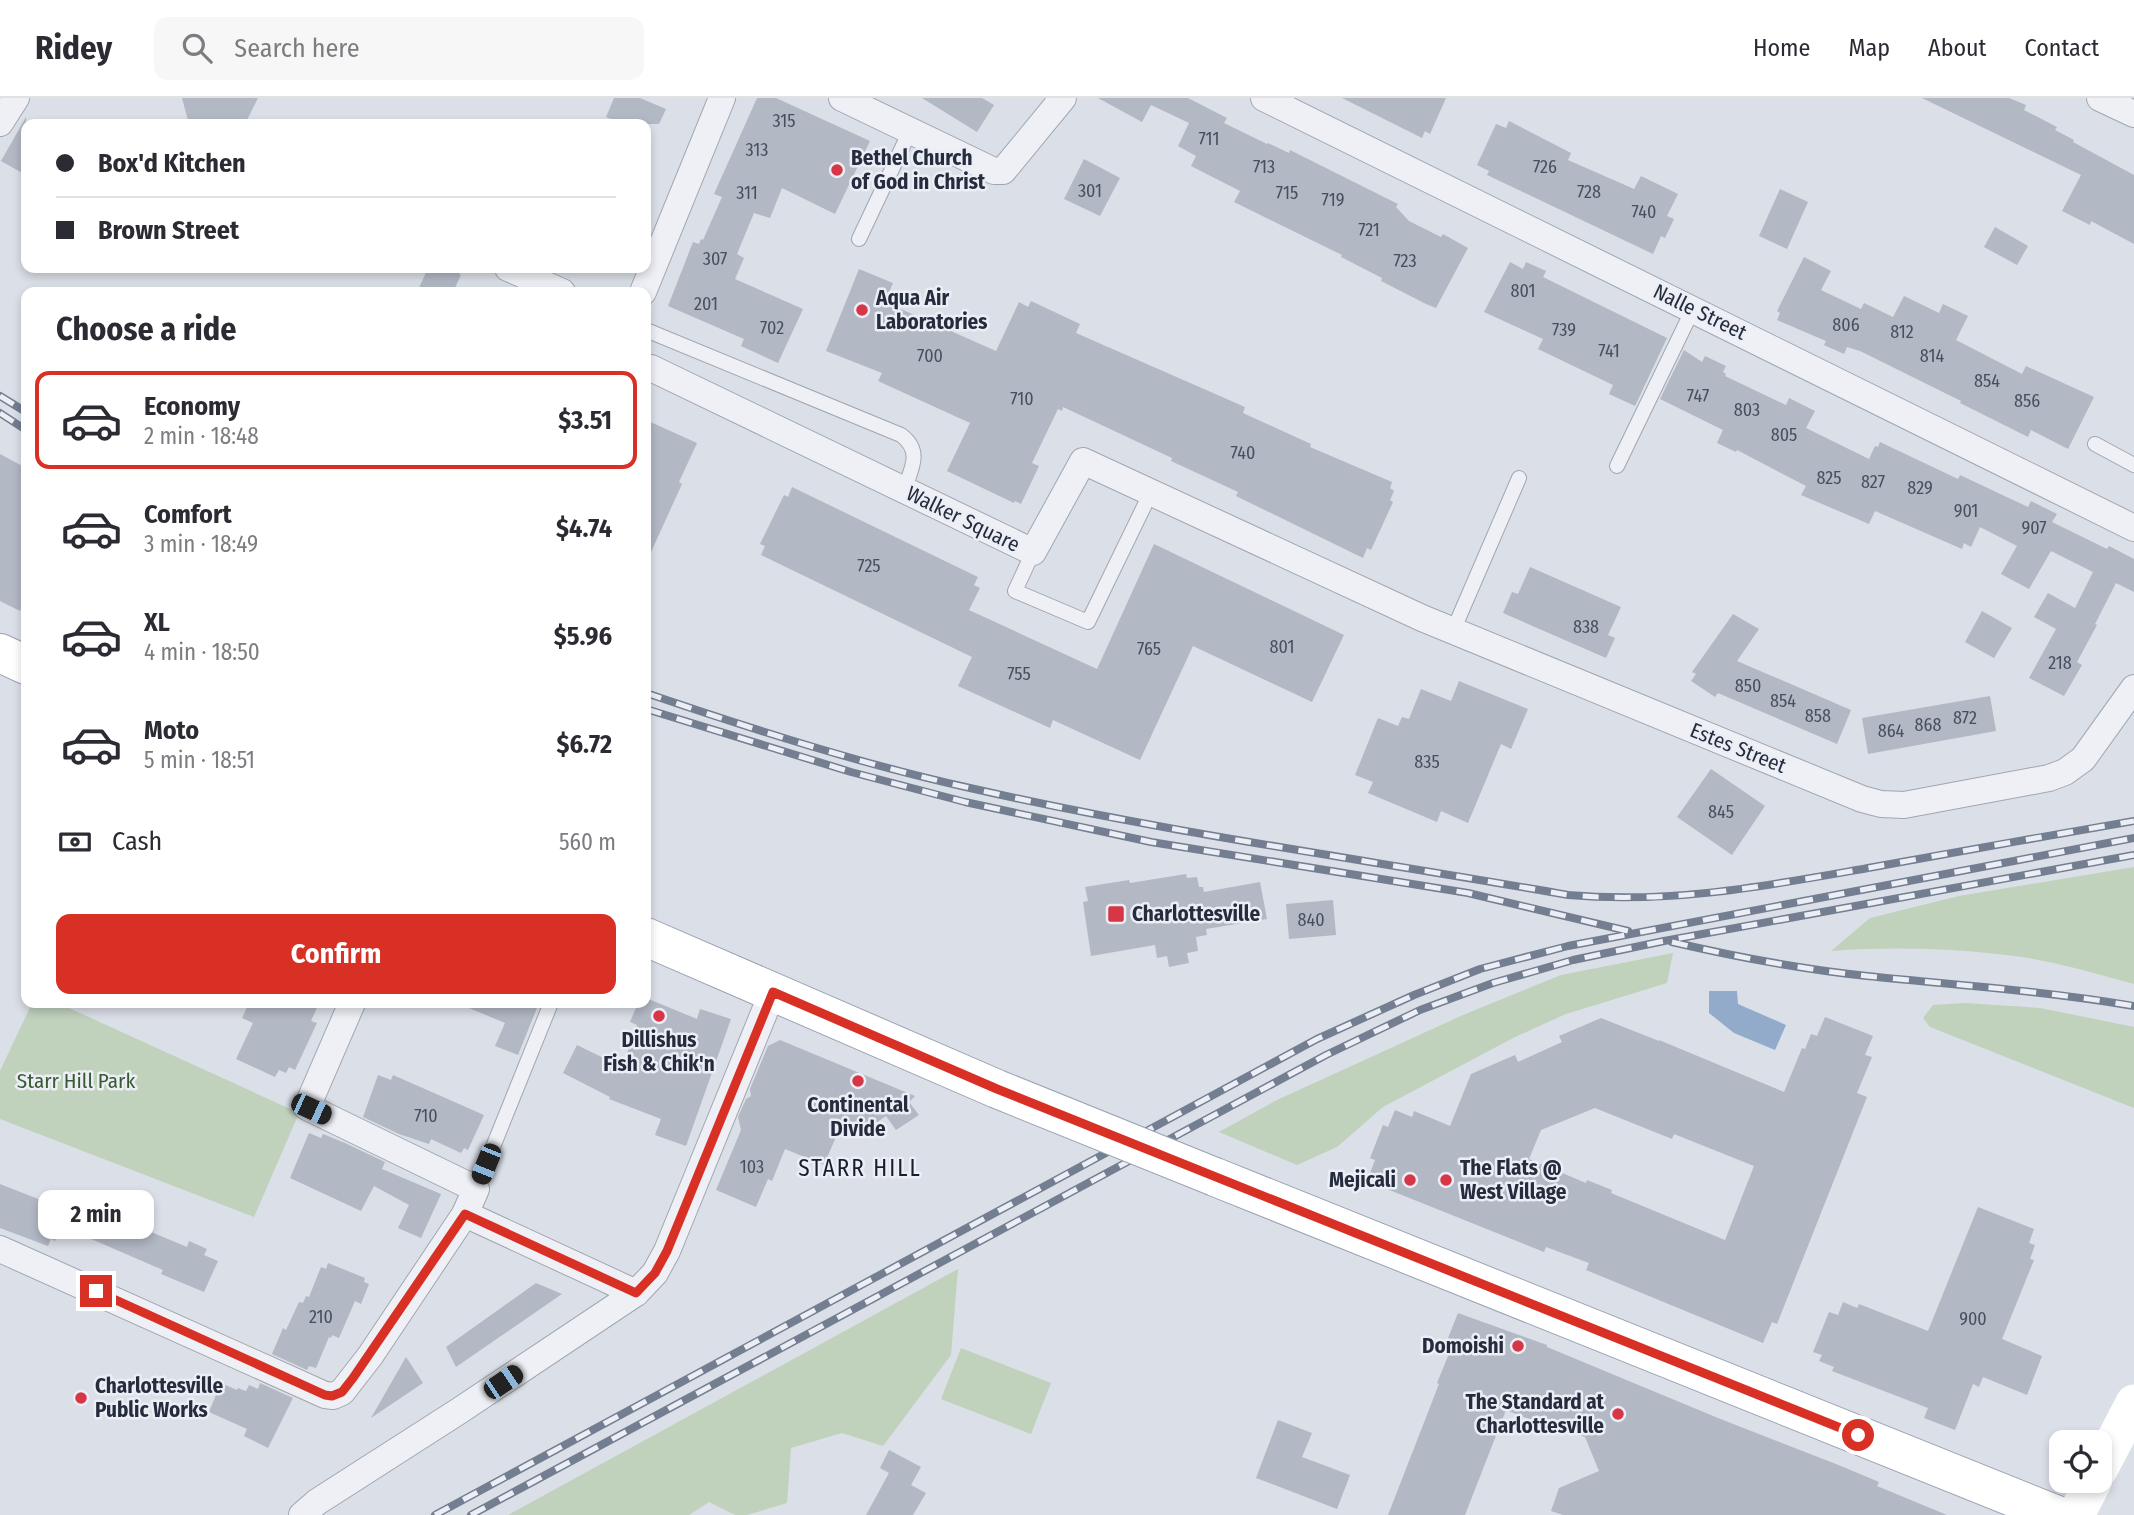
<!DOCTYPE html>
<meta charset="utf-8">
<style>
body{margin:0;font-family:"Fira Sans Condensed",sans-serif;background:#f7f7f7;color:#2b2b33;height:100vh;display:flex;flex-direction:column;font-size:26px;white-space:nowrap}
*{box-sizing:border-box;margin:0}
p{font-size:23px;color:#7c7c81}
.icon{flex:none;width:38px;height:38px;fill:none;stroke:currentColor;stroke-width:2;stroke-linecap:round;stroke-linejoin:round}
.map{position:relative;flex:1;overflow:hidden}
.side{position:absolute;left:21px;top:189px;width:630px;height:721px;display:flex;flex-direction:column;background:#fff;border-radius:14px;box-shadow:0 4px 10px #0003}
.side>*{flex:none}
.top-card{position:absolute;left:21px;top:21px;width:630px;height:154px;border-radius:14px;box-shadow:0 4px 10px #0003;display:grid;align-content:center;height:154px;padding:0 35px;background:#fff}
.fabs{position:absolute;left:2049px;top:1332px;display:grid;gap:14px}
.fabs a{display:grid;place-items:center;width:63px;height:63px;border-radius:14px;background:#fff;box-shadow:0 4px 10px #0003;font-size:35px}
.end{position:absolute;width:32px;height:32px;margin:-16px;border:9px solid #d93025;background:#fff;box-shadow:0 0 0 4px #fff}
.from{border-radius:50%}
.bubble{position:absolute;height:49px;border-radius:14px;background:#fff;box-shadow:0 4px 10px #0003;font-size:23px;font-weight:700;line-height:49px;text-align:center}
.car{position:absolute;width:21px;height:42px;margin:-21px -10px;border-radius:9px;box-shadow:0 0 5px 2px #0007;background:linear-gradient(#222 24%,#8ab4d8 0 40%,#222 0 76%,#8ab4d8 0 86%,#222 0)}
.top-card b{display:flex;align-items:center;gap:24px;height:66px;font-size:26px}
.top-card b+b{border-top:2px solid #e1e1e2}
.top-card i{width:18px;height:18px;background:#2b2b33}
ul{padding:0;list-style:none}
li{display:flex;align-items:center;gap:21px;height:98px;margin:0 14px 10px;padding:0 21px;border:4px solid transparent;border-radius:14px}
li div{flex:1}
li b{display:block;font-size:26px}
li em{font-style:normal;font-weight:700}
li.active{border-color:#d93025}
li>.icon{width:63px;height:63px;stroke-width:1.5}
h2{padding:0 35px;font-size:32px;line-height:84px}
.pay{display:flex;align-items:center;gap:18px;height:77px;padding:0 35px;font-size:26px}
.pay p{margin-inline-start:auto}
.button{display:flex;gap:14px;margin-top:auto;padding:14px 35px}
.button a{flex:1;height:80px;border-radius:14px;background:#d93025;color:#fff;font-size:28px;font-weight:700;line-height:80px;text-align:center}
header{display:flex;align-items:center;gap:42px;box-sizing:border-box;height:98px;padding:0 35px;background:#fff;border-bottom:2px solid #e1e1e2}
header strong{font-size:33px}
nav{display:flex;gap:38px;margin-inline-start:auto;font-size:24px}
.search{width:490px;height:63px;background:#f7f7f7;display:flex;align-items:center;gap:18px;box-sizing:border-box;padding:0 24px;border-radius:14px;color:#7c7c81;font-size:26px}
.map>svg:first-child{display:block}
</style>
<header>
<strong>Ridey</strong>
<div class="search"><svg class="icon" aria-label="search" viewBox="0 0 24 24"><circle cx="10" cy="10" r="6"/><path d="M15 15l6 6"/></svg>Search here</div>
<nav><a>Home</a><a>Map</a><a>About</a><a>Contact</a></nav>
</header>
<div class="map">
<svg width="2134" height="1417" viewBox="0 0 2134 1417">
<rect width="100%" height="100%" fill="#dbdfe7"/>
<!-- green -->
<g fill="#c0d1bc">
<path d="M2134 769V886C2090 874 2043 860 1997 856 1942 850 1886 849 1831 853L1870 820 1959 798Z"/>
<path d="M1673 855 1667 885 1566 916 1515 939 1383 1009 1337 1049 1297 1067 1219 1034 1277 1002 1463 917 1561 877Z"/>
<path d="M32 905H58L299 1015 254 1119 0 1021V973Z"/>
<path d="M1965 905 2040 910 2134 929V1010L1930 929 1923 920 1933 907Z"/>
<path d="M958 1171 951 1257 883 1348 842 1335 791 1350 787 1405 747 1417H735L709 1404 689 1417H508Z"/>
<path d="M961 1250 1051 1285 1031 1336 941 1301Z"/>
</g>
<!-- water -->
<path fill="#93abca" d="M1709 893H1737L1738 906 1786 927 1775 952 1734 935 1709 915Z"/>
<!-- building -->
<g fill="#b2b8c4" fill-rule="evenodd">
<path d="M182 0H258L245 26H189Z"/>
<path d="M614 0H640L666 11 659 26H623L606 19Z"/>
<path d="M757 0H776L870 43 835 116 782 90 770 120 754 115 737 156 744 160 735 181 803 211 778 265 741 248 744 241 668 208 693 144 699 146 701 141 703 142 722 99 714 96Z"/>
<path d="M922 0H982L994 7 977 34Z"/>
<path d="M1098 0H1188L1227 20 1224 25 1267 46 1268 45 1289 55 1290 52 1398 106 1396 109 1409 123 1441 139 1443 136 1468 150 1436 210 1426 206 1381 183 1382 180 1341 159 1342 157 1234 104 1240 93 1191 68 1196 58 1178 48 1189 25 1151 7 1142 24Z"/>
<path d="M1342 0H1446L1430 36 1425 33 1422 40Z"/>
<path d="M1922 0H2009L2026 7 2024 12 2057 29 2055 32 2074 42 2073 44 2134 77V146L2091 123 2090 127 2062 113 2081 77Z"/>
<path d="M26 19V77L1 63Z"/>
<path d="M1509 23 1571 55 1568 62 1634 91 1641 78 1678 96 1667 118 1674 121 1665 140 1661 138 1653 156 1487 77 1489 73 1477 67 1496 26 1506 30Z"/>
<path d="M1084 61 1120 80 1100 118 1064 101Z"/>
<path d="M1780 91 1808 104 1787 151 1759 138Z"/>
<path d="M1995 129 2028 148 2017 167 1984 149Z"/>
<path d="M1804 159 1831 173 1821 192 1861 211 1864 205 1893 219 1904 198 1939 215 1943 206 1968 218 1956 242 2022 276 2026 268 2094 299 2068 351 2031 332 2028 339 1960 305 1961 303 1860 253 1847 249 1844 256 1824 247 1826 243 1777 222 1780 215 1777 213Z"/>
<path d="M1510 164 1523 171 1526 164 1546 173 1543 179 1667 240 1635 308 1609 296 1613 287 1538 251 1543 241 1484 214Z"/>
<path d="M428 170H462L459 176 461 177 453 194H417Z"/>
<path d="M859 171 893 185 885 204 996 253 1019 204 1028 209 1031 203 1080 226 1076 235 1245 309 1243 315 1311 346 1310 349 1392 384 1390 390 1394 393 1390 402 1393 404 1371 452 1367 450 1363 460 1236 398 1238 394 1171 363 1172 360 1063 309 1062 313 1058 311 1032 365 1039 368 1021 406 1015 403 1014 405 947 373 970 325 878 283 882 275 826 253Z"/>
<path d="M1684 252 1702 264 1705 258 1726 268 1723 274 1726 276 1725 278 1786 307 1789 300 1815 313 1806 330 1869 361 1875 348 1878 349 1880 344 1958 381 1960 377 2028 409 2031 403 2057 416 2052 424 2107 451 2109 448 2134 461V494L2116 485 2095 526 2097 527 2077 564 2082 567 2064 598 2029 580 2056 531 2034 519 2048 495 2075 510 2093 474 2051 453 2029 491 2001 476 2017 448 1980 429 1971 449 1964 445 1962 451 1875 413 1869 426 1801 397 1806 388 1737 352 1736 354 1717 345 1723 332 1660 301Z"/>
<path d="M646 322 697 345 679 384 682 386 646 465Z"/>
<path d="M0 356 26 370V500L20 513 0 503Z"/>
<path d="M792 389 978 479 974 487 980 490 969 512 1097 571 1154 446 1344 537 1312 604 1193 548 1140 662 1053 622 1050 630 958 588 972 559 761 457 765 448 760 446 784 397 788 399Z"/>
<path d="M1530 469 1621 509 1608 537 1615 540 1606 560 1503 515 1512 494 1518 496Z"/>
<path d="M1982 513 2012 530 1994 560 1965 544Z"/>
<path d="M1733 516 1759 531 1737 563 1851 612 1837 646 1718 595 1715 599 1691 583 1696 576 1692 574Z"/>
<path d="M1459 583 1528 611 1511 651 1501 646 1468 725 1441 713 1437 724 1368 695 1373 684 1355 677 1378 620 1398 628 1402 619 1409 621 1421 591 1451 603Z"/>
<path d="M1990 598 1996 633 1868 656 1862 620Z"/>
<path d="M1711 671 1765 708 1732 757 1677 719Z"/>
<path d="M1186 776 1187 780 1197 779 1199 789H1203L1204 794 1260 784 1267 821 1206 831 1207 837 1196 839 1198 853 1187 855 1189 865 1169 869 1167 858 1157 860 1155 847 1091 858 1083 804 1088 803 1085 789 1129 782 1130 785Z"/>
<path d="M1333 802 1336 837 1289 841 1286 806Z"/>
<path d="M646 900 697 921 700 911 731 921 686 1048 655 1037 661 1021 609 1001 610 999 563 975 577 947 622 969 637 927 630 924 638 905H646Z"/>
<path d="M249 905H319L311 923 317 925 295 972 289 969 286 975 279 972 275 979 236 961 253 925 242 920Z"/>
<path d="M457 905H539L518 957 495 948 505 925Z"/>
<path d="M1825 919 1873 938 1865 957 1872 959 1857 995 1867 999 1777 1226 1772 1224 1763 1245 1586 1172 1589 1165 1546 1149 1544 1154 1367 1083 1375 1062 1370 1060 1383 1027 1388 1029 1395 1012 1412 1019 1414 1013 1450 1028 1471 976 1515 957 1518 964 1562 944 1559 938 1601 920 1659 943V942L1784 994 1802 950 1805 951 1811 936 1817 938ZM1595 1010 1672 1041 1674 1036 1754 1068 1725 1142 1611 1095 1612 1092 1587 1082 1586 1085 1529 1061 1541 1032Z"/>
<path d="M780 942 915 998 909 1004 919 1017 896 1032 886 1018 854 1040 838 1034 824 1067 785 1051 772 1083 768 1081 756 1109 716 1092 741 1032 738 1019 746 1001 751 998 750 991 768 948Z"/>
<path d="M378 977 391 982 393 977 484 1017 468 1052 464 1050 461 1055 431 1041 429 1046 399 1036 363 1019Z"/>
<path d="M309 1035 321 1040 323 1036 345 1045 385 1064 382 1071 441 1096 421 1140 398 1130 409 1107 374 1088 361 1113 290 1080Z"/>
<path d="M0 1086 51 1106 54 1100 95 1115 98 1106 111 1112 114 1105 144 1118 139 1129 187 1149 189 1143 207 1151 204 1157 218 1163 204 1194 161 1176 163 1172 61 1128 55 1143 51 1141 48 1148 0 1130Z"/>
<path d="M1978 1109 2034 1131 2029 1145 2035 1147 2030 1161 2034 1162 2002 1241 2042 1258 2027 1297 1983 1279 1979 1289 1973 1286 1955 1332 1924 1320 1928 1310 1832 1273 1834 1269 1819 1263 1822 1257 1813 1254 1829 1214 1838 1217 1843 1204 1857 1210 1859 1206 1928 1233Z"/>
<path d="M328 1165 365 1180 364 1184 369 1186 361 1206 355 1203 339 1240 332 1237 331 1240 329 1239 316 1270 309 1268 307 1272 272 1256 283 1230 286 1232 299 1204 303 1205 306 1198 309 1199 321 1169 326 1171Z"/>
<path d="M536 1185 562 1196 456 1269 446 1249Z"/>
<path d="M1458 1215 1547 1247V1249L1718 1320 1836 1366 1879 1384 1877 1388 1947 1417H1563L1551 1413 1559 1390 1599 1373 1585 1339 1555 1328 1554 1331 1506 1312 1465 1417H1388L1439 1286 1437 1285 1448 1258 1442 1255Z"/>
<path d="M406 1259 423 1285 371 1320Z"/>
<path d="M221 1285 237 1292 238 1290 246 1293 249 1287 258 1291 260 1285 293 1300 268 1350 244 1338 247 1331 209 1314Z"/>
<path d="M1278 1322 1312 1335 1302 1359 1350 1377 1337 1411 1256 1380Z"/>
<path d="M889 1352 921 1369 911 1387 926 1395 913 1417H866L889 1375 880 1370Z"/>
</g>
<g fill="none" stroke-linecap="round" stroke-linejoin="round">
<defs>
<g id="service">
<path d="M859 141 910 33"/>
<path d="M646 232 901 337C923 353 911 372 904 392"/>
<path d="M2095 346 2134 367"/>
<path d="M1617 368 1693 211"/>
<path d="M1033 454 1015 493 1088 524 1151 394"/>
<path d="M1453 533 1519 380"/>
<path d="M476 1091 551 905"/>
</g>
<g id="minor">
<path d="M842 0 994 73H1003L1063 0"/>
<path d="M1264 0 2134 430"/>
<path d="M2100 0 2134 16"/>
<path d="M0 25 16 0"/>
<path d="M508 170 562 194"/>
<path d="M643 194 722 0"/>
<path d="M651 270 1033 454 1083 363 1422 520 1862 701 1881 706 1904 707 2049 680 2065 674 2083 661 2134 590"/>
<path d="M465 1116 636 1195"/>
<path d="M0 1151 325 1297 333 1298 342 1294 370 1258 465 1116 476 1091 307 1009 352 905"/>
<path d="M302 1417 317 1404 459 1313 636 1195 655 1175 667 1153 773 893"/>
</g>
<g id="primary">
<path d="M0 555 26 567"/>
<path d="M646 839 997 991"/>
<path d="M1215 1079 2057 1417"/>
</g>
</defs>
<!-- service casing -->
<use href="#service" stroke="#a0a6b1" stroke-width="16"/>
<!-- minor casing -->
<use href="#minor" stroke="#a0a6b1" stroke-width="28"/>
<!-- primary casing -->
<use href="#primary" stroke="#9aa3b3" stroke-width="40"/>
<!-- service -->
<use href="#service" stroke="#eef0f5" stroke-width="14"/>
<!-- minor -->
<use href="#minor" stroke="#eef0f5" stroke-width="26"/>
<!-- secondary -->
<g stroke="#fff" stroke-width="37">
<path d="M2100 1370 2134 1305"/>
<path d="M2076 1417 2094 1382"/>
</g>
<!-- primary -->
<use href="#primary" stroke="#fff" stroke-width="38"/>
<defs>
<g id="rail">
<path d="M0 298 26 314"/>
<path d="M0 315 26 332"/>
<path d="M646 595C752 631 861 666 970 690 1168 735 1369 762 1568 797 1673 806 1765 788 1868 770 1957 754 2045 738 2134 723"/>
<path d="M646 611 851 674 965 704 1151 744 1468 795 1628 833"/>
<path d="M1672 844C1736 859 1801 871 1867 878 1957 887 2046 893 2134 908"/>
<path d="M435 1417 1317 941 1414 897 1480 871 1568 848 2134 740"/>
<path d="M471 1417 1326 957 1420 912 1493 885 1573 862 1664 843 2134 757"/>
</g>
</defs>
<!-- rail casing -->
<use href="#rail" stroke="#747e91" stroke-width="8"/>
<!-- rail -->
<use href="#rail" stroke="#ebeef5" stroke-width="5" stroke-dasharray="16" stroke-linecap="butt"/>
<defs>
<path id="primary-bridge" d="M997 991 1215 1079"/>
</defs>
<!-- primary-bridge casing -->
<use href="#primary-bridge" stroke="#9aa3b3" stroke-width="40" stroke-linecap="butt"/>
<!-- primary-bridge -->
<use href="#primary-bridge" stroke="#fff" stroke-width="38"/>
</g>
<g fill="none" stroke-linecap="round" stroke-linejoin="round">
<!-- route -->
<path stroke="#d93025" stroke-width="9" d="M96 1193 325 1297 332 1298 342 1294 353 1280 465 1116 636 1195 655 1175 667 1153 773 894 997 991 1858 1337"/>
</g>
<!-- markers -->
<g fill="#d63646" stroke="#ebeef5" stroke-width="2.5">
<circle cx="837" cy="72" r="7"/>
<circle cx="862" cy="212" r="7"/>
<rect x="1107" y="807" width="18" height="18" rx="3.5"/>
<circle cx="659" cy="918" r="7"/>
<circle cx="858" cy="983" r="7"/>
<circle cx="1410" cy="1082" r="7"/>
<circle cx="1446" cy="1082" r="7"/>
<circle cx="1518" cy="1248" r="7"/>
<circle cx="81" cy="1300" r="7"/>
<circle cx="1618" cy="1316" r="7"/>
</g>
<g text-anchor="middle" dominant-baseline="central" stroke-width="5" stroke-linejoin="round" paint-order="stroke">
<!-- number labels -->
<g font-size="18" fill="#484f60">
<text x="784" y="23">315</text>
<text x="1209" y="41">711</text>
<text x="757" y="52">313</text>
<text x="1264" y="69">713</text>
<text x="1545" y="69">726</text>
<text x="1090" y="93">301</text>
<text x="1589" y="94">728</text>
<text x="747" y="95">311</text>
<text x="1287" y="95">715</text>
<text x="1333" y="102">719</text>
<text x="1644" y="114">740</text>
<text x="1369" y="132">721</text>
<text x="715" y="161">307</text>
<text x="1405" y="163">723</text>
<text x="1523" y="193">801</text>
<text x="706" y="206">201</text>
<text x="1846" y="227">806</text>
<text x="772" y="230">702</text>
<text x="1564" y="232">739</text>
<text x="1902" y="234">812</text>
<text x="1609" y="253">741</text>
<text x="930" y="258">700</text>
<text x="1932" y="258">814</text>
<text x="1987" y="283">854</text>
<text x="1698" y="298">747</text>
<text x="1022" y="301">710</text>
<text x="2027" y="303">856</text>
<text x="1747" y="312">803</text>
<text x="1784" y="337">805</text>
<text x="1243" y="355">740</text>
<text x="1829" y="380">825</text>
<text x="1873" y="384">827</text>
<text x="1920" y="390">829</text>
<text x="1966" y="413">901</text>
<text x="2034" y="430">907</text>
<text x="869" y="468">725</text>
<text x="1586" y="529">838</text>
<text x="1282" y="549">801</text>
<text x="1149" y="551">765</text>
<text x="2060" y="565">218</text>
<text x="1019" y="576">755</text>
<text x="1748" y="588">850</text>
<text x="1783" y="603">854</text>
<text x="1818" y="618">858</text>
<text x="1965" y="620">872</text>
<text x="1928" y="627">868</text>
<text x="1891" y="633">864</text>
<text x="1427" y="664">835</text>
<text x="1721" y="714">845</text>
<text x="1311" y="822">840</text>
<text x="426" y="1018">710</text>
<text x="752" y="1069">103</text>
<text x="321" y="1219">210</text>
<text x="1973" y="1221">900</text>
</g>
<!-- poi labels -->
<g font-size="21" font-weight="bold" fill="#242c3e" stroke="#ebeef5" text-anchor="start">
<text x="851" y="60">Bethel Church<tspan x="851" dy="24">of God in Christ</tspan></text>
<text x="876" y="200">Aqua Air<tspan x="876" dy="24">Laboratories</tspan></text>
<text x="1132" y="816">Charlottesville</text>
<text x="659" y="942" text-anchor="middle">Dillishus<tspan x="659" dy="24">Fish &amp; Chik'n</tspan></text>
<text x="858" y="1007" text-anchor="middle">Continental<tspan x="858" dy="24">Divide</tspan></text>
<text x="1460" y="1070">The Flats @<tspan x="1460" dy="24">West Village</tspan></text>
<text x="1396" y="1082" text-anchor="end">Mejicali</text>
<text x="1504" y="1248" text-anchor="end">Domoishi</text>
<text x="95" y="1288">Charlottesville<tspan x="95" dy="24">Public Works</tspan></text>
<text x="1604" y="1304" text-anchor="end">The Standard at<tspan x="1604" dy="24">Charlottesville</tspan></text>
</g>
<!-- street labels -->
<g font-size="21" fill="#242c3e" stroke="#ebeef5">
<text transform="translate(1700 214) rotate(26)">Nalle Street</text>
<text transform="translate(963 421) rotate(26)">Walker Square</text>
<text transform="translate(1738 650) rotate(22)">Estes Street</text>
</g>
<!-- park labels -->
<g font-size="21" fill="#375a31" stroke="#ebeef5">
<text x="76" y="983">Starr Hill Park</text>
</g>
<!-- neighbourhood labels -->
<g font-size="23" letter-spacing="2" fill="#171e2e" stroke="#ebeef5">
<text x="860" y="1070">STARR HILL</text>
</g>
</g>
</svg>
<div class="fabs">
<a><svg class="icon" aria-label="locate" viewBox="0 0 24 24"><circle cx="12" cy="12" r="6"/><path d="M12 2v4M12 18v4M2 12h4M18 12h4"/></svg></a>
</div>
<i class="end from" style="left:1858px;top:1337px"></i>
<i class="end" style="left:96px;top:1193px"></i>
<div class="bubble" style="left:38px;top:1092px;width:116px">2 min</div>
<i class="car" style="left:311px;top:1011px;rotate:115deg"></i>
<i class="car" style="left:486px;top:1066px;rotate:202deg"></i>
<i class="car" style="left:503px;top:1284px;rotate:56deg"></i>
<div class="top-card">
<b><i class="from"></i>Box'd Kitchen</b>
<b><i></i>Brown Street</b>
</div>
<section class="side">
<h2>Choose a ride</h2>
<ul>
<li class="active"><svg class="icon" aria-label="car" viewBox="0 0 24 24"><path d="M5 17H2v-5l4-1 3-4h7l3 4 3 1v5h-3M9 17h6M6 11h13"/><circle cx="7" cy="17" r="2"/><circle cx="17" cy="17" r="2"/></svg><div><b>Economy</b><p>2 min · 18:48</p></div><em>$3.51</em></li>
<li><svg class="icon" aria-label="car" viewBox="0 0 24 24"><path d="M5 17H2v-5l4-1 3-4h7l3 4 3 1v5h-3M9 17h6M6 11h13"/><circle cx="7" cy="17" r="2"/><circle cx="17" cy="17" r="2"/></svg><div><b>Comfort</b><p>3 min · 18:49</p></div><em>$4.74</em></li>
<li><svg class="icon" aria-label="car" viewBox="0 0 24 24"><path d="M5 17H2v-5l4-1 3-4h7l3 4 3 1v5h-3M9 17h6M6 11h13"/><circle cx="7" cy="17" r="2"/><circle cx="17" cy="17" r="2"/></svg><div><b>XL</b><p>4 min · 18:50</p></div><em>$5.96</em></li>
<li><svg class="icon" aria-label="car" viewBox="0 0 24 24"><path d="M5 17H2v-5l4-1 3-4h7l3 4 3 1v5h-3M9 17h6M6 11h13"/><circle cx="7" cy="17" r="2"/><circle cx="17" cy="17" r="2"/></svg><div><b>Moto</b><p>5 min · 18:51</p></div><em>$6.72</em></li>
</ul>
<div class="pay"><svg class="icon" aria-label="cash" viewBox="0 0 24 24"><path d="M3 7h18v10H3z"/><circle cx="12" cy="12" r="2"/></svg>Cash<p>560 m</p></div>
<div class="button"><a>Confirm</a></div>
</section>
</div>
